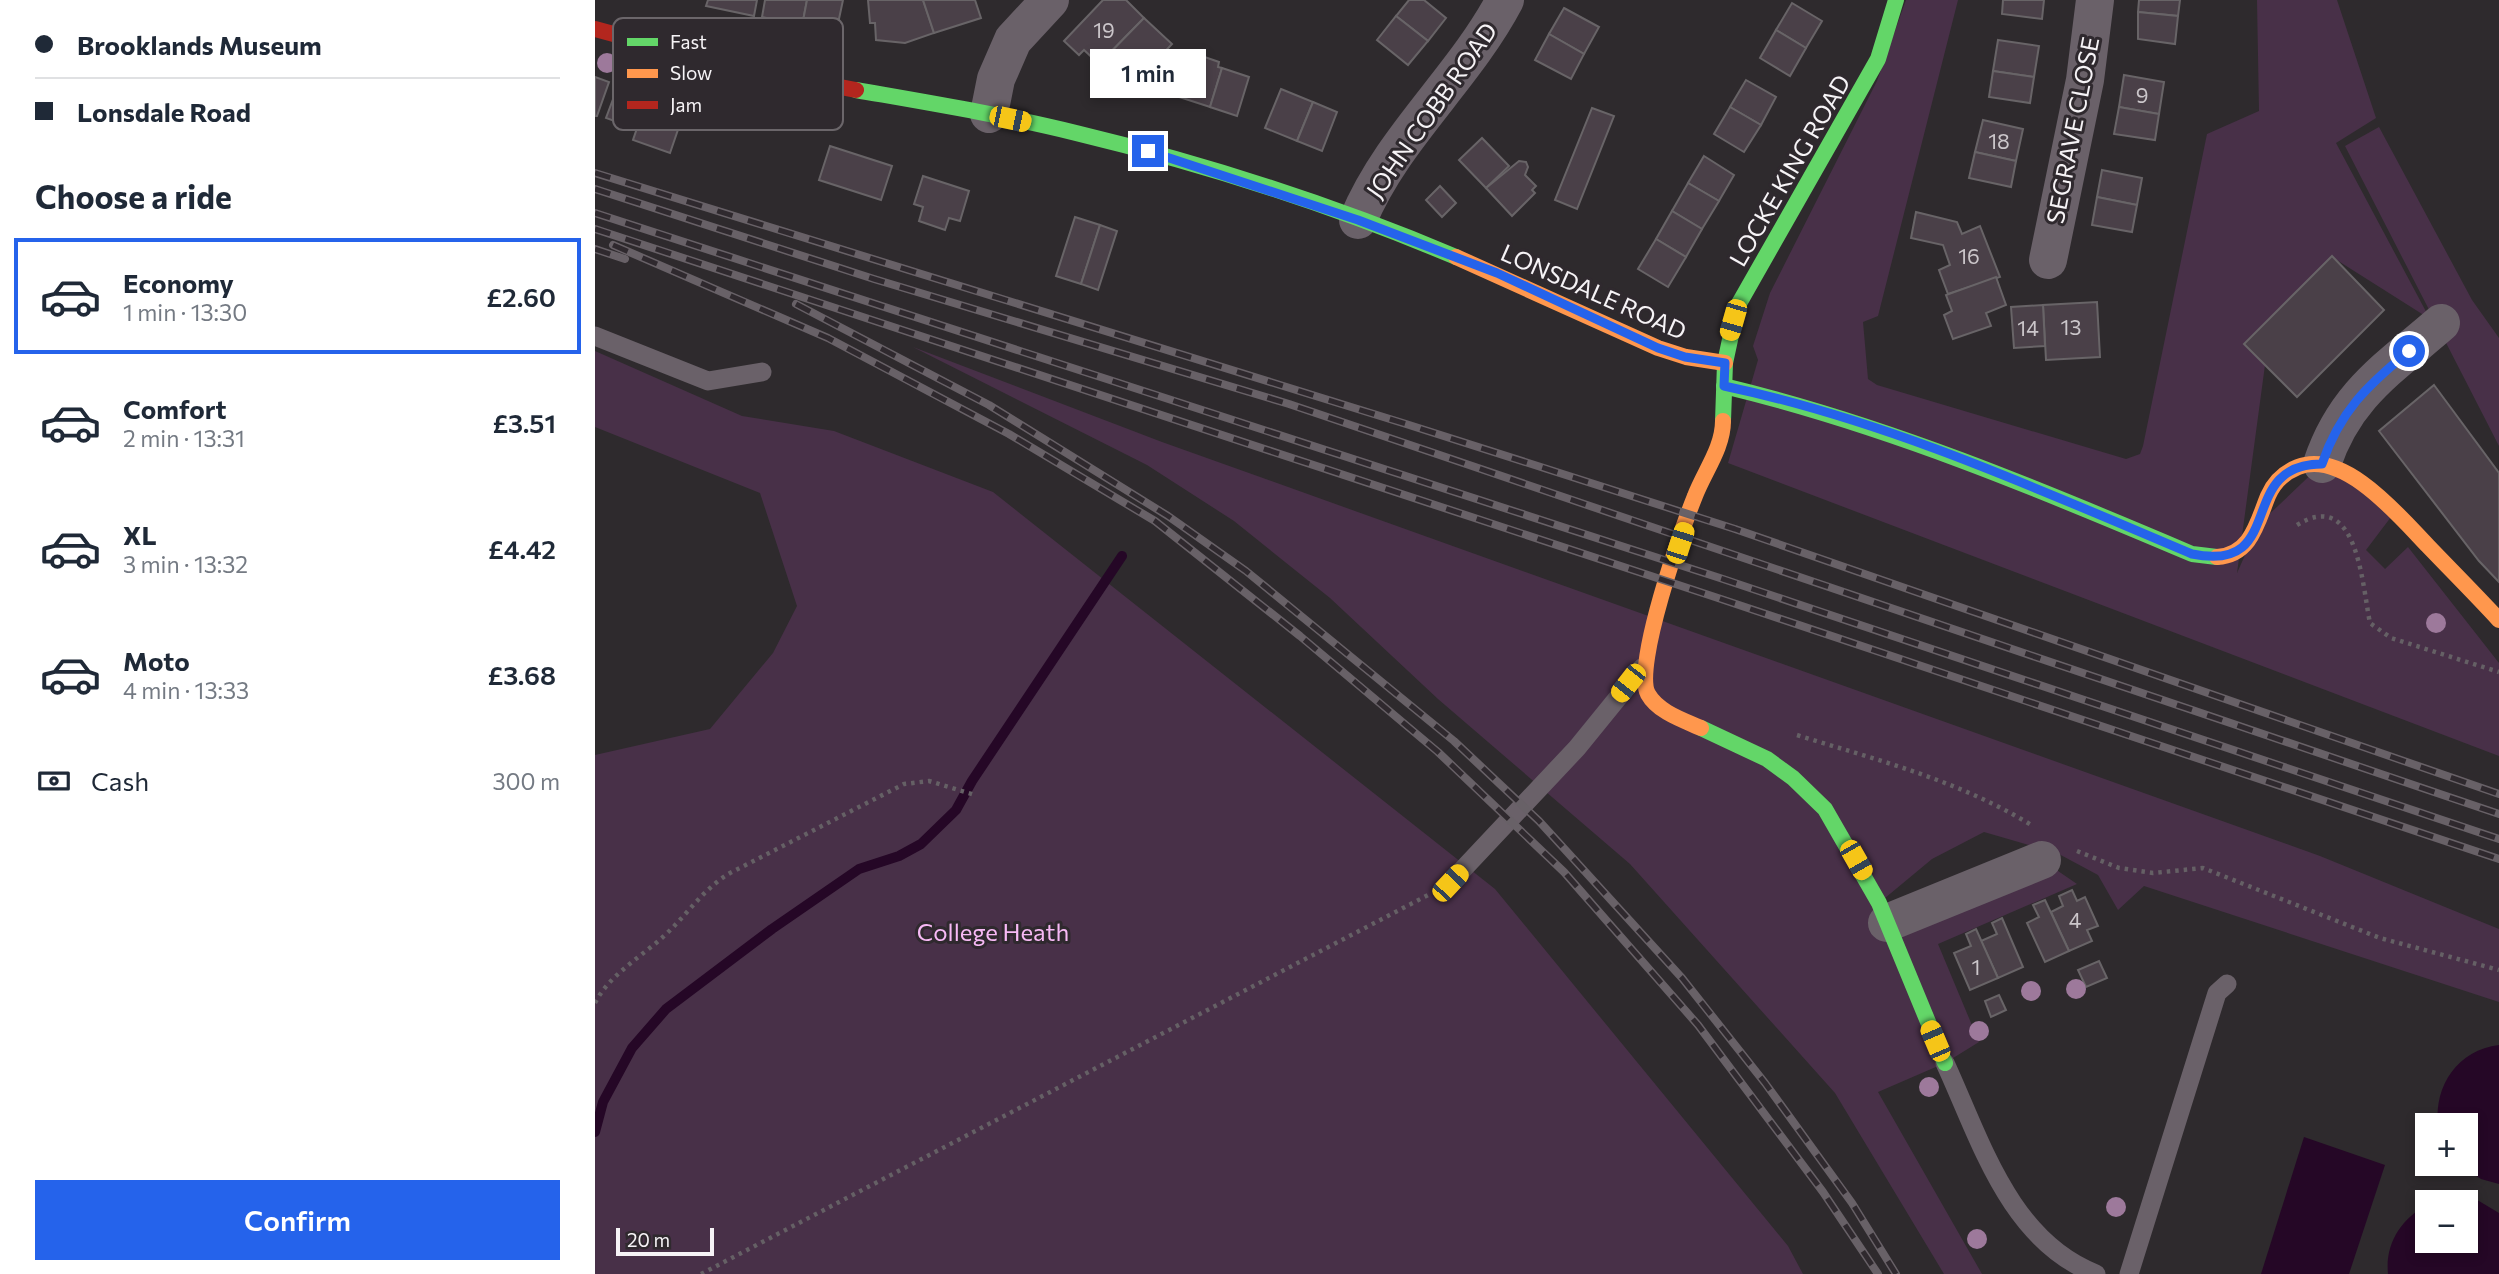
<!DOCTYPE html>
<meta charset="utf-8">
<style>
body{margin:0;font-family:Commissioner,sans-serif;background:#f6f6f7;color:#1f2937;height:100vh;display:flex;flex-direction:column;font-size:26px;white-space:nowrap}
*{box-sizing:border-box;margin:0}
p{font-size:23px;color:#747a83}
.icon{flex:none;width:38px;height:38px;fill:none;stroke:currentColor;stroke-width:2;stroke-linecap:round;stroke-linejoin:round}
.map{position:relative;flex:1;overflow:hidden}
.sheet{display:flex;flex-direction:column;background:#fff;width:595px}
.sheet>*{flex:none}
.top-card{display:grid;align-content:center;height:154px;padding:0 35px;background:#fff}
.buttons{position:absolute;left:1820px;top:1113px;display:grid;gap:14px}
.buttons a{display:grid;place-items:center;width:63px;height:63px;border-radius:0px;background:#fff;box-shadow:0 4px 10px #0003;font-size:35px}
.scale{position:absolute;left:21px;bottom:18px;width:98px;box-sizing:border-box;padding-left:7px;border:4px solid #f6f3f6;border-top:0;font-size:19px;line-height:24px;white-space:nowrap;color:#f6f3f6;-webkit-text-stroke:5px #2f292e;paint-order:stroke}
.end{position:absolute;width:32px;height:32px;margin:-16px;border:9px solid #2563eb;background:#fff;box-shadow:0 0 0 4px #fff}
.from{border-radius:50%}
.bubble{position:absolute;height:49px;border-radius:0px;background:#fff;box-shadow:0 4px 10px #0003;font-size:23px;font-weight:600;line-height:49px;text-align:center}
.car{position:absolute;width:21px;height:42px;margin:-21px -10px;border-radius:9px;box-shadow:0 0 5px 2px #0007;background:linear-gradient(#f5c518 24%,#345 0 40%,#f5c518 0 76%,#345 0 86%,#f5c518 0)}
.top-card b{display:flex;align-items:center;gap:24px;height:66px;font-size:26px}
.top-card b+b{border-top:2px solid #e0e1e3}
.top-card i{width:18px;height:18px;background:#1f2937}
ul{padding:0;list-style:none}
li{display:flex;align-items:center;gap:21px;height:116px;margin:0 14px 10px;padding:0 21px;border:4px solid transparent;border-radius:0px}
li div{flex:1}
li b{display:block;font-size:26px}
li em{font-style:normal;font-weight:600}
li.current{border-color:#2563eb}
li>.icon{width:63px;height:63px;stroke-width:1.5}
h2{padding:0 35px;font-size:32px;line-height:84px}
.pay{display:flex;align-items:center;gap:18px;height:77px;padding:0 35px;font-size:26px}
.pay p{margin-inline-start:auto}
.action{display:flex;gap:14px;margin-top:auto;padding:14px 35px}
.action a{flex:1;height:80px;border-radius:0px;background:#2563eb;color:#fff;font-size:28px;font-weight:600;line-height:80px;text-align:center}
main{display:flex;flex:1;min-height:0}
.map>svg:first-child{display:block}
</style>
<main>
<section class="sheet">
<div class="top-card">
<b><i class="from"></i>Brooklands Museum</b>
<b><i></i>Lonsdale Road</b>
</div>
<h2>Choose a ride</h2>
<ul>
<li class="current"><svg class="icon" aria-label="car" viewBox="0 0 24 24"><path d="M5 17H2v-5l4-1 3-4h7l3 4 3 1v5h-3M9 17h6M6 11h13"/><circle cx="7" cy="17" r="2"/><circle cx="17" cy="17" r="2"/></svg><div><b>Economy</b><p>1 min · 13:30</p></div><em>£2.60</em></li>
<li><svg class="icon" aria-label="car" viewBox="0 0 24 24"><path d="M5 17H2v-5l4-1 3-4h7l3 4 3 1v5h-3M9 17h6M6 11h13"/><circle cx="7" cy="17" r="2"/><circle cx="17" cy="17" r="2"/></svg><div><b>Comfort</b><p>2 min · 13:31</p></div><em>£3.51</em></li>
<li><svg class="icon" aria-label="car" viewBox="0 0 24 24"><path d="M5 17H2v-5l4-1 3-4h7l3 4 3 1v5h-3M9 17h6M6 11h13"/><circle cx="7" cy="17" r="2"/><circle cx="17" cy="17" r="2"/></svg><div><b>XL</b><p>3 min · 13:32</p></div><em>£4.42</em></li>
<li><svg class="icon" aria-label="car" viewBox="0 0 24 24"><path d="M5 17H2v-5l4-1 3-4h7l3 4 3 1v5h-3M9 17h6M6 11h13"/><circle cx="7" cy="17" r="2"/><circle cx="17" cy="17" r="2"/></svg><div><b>Moto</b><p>4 min · 13:33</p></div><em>£3.68</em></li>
</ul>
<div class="pay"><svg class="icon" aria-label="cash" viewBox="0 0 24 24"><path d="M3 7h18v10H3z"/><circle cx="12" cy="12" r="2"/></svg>Cash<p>300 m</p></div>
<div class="action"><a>Confirm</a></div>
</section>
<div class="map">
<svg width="1904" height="1274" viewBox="0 0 1904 1274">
<rect width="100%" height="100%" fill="#2e2a2d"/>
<!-- green -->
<g fill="#483048">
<path d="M1311 0H1363L1283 316 1268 322 1273 379 1282 385 1531 459 1545 454 1548 446 1612 134 1664 111 1662 0H1742L1781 118 1741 143 1835 319 1737 257 1649 343 1670 365 1642 573 1664 524 1727 464 1799 513 1771 550 1790 569 1813 547 1904 663V756L1133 463 1163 360 1158 346 1175 293 1282 81Z"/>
<path d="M1784 127 1877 300 1904 338V446L1750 146Z"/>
<path d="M318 347 567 442 1725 856 1904 929V1002L1549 886 1523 910 1503 875 1462 853 1389 832 1337 859 1284 903 1292 923 1447 860 1482 884 1343 944 1384 1042 1350 1063 1283 1092 1387 1274H1349L1240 1093 1035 864 843 699 735 598 639 521 552 465Z"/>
<path d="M0 351 147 416 239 431 398 492 900 889 1193 1246 1208 1274H0V755L115 729 178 653 202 606 165 493 0 427Z"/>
</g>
<!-- water -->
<g fill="#250726">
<path d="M1904 1045V1184L1886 1179 1862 1164H1871V1125H1843C1839 1085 1863 1050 1904 1045Z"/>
<path d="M1709 1137 1790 1165 1754 1274H1666Z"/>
<path d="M1858 1198 1884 1201 1904 1213V1274H1793C1790 1243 1806 1220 1832 1204V1241H1871V1202H1837Z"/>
</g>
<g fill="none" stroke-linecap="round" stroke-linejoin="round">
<!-- stream -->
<path stroke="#250726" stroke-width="10" d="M0 1132 8 1102 37 1048 71 1009 177 929 264 869 304 856 326 844 361 810 377 781 527 556"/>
</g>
<!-- building -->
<g fill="#4a4048" stroke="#686467" stroke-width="2">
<path d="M113 0H162L159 16 111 6Z"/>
<path d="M170 0H212L207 26 167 17Z"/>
<path d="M212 0H248L241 33 207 26Z"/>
<path d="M273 0H328L339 33 310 43 281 40 280 23H275Z"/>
<path d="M328 0H380L386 18 339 33Z"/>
<path d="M508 0H531L549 18 504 64 489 50 484 55 469 41Z"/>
<path d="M814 0H829L851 18 833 41 801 16Z"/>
<path d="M1408 0H1449L1447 19 1407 14Z"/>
<path d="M1544 0H1585L1583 16 1543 12Z"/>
<path d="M1197 3 1227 21 1211 48 1181 30Z"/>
<path d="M969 8 1004 27 989 54 954 34Z"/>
<path d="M1543 12 1583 16 1580 44 1543 39Z"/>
<path d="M801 16 833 41 813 65 782 40Z"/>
<path d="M549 18 577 44 563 59 566 62 553 76 539 64 522 82 504 64Z"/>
<path d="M1181 30 1211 48 1195 76 1165 58Z"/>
<path d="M954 34 989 54 976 79 940 60Z"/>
<path d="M1403 40 1444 46 1439 77 1398 71Z"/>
<path d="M598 53 624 62 623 67 627 68 615 107 569 92 578 64 589 68 592 59 596 60Z"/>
<path d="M627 68 654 77 642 116 615 107Z"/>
<path d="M1398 71 1439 77 1435 103 1394 97Z"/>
<path d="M1529 75 1569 82 1564 114 1524 107Z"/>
<path d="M0 77 14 82 2 116H0Z"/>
<path d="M1151 80 1181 97 1166 125 1135 107Z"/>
<path d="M686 89 718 102 702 141 670 128Z"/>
<path d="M20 94 45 102 36 127 11 118Z"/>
<path d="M51 102 88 115 75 153 38 140Z"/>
<path d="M718 102 742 112 727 151 702 141Z"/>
<path d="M1135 107 1166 125 1149 152 1119 134Z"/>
<path d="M1524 107 1564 114 1560 140 1519 134Z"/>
<path d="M997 108 1019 116 982 209 960 200Z"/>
<path d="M1388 120 1428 129 1421 161 1380 152Z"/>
<path d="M887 138 914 166 891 188 864 160Z"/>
<path d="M235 146 297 166 286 200 224 180Z"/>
<path d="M1380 152 1421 161 1416 187 1374 178Z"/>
<path d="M1109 156 1139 175 1124 201 1093 183Z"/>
<path d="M924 161 931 162 933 167 930 175 941 186 937 190 940 193 917 216 891 188Z"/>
<path d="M1507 170 1547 178 1542 205 1502 197Z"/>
<path d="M328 176 374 191 365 221 354 218 350 230 324 221 328 207 319 204Z"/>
<path d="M1093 183 1124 201 1107 229 1077 211Z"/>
<path d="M845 186 861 203 847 217 831 200Z"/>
<path d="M1502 197 1542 205 1537 232 1497 225Z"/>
<path d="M1077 211 1107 229 1091 257 1061 239Z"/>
<path d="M1321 212 1362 222 1367 234 1385 226 1405 277 1353 294 1344 270 1355 265 1348 245 1316 238Z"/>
<path d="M480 217 505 225 486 284 461 276Z"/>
<path d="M505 225 522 231 503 290 486 284Z"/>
<path d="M1061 239 1091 257 1073 287 1043 269Z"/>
<path d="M1737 256 1789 310 1702 397 1649 344Z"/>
<path d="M1401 277 1411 305 1391 313 1396 326 1358 339 1349 315 1357 311 1351 295Z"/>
<path d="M1502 302 1505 357 1451 360 1448 305Z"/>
<path d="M1448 305 1450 346 1419 348 1416 307Z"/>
<path d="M1839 385 1904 473V582L1884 561 1784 431Z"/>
<path d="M1477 890 1482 901 1490 897 1503 926 1492 930 1497 941 1474 951 1456 912 1468 906 1464 896Z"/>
<path d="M1450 900 1474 951 1450 962 1432 923 1444 917 1438 905Z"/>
<path d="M1407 918 1428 967 1403 978 1386 941 1402 934 1397 923Z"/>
<path d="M1381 929 1403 978 1375 990 1359 953 1376 946 1371 934Z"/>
<path d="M1504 961 1512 978 1491 987 1483 970Z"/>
<path d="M1404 995 1411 1010 1396 1017 1390 1001Z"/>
</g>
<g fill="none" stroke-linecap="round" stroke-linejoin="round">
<!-- path -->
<g stroke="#656065" stroke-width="4.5" stroke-dasharray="3.5 5" stroke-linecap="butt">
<path d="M1702 525C1763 487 1767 585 1775 623L1796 638 1904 672"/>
<path d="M1202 735C1285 761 1363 780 1438 826"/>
<path d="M1482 851 1524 868 1558 873 1608 868 1785 938 1904 970"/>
<path d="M0 1003C14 975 46 957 69 936 92 915 108 889 135 873L309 784 334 781 380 795"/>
<path d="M106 1274 835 894"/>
</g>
<!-- lane -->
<g stroke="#6a6169" stroke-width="19">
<path d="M0 336 113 381 167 372"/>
<path d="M855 883 982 748 1047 668"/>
<path d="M1350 1063C1386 1141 1414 1240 1501 1274"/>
<path d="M1534 1274 1622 993 1632 984"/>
</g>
<!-- street -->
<g stroke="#6a6169" stroke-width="38">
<path d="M394 114 401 79 418 40 455 0"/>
<path d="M763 220C797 138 869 78 910 0"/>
<path d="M1453 260 1490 80 1500 0"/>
<path d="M1727 464C1750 395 1793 369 1846 323"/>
<path d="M1292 923 1447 860"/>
</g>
<!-- fast -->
<g stroke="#63d668" stroke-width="16">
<path d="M261 90C335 103 408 115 481 133 610 164 738 205 861 257"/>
<path d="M1129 386C1291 425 1444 489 1597 554L1622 557"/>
<path d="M1128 421 1130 363 1142 307 1283 59 1301 0"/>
<path d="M1106 728 1172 759 1198 778 1230 809 1284 903 1350 1063"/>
</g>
<!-- slow -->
<g stroke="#ff974d" stroke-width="16">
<path d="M861 257 1063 348 1091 357 1130 363"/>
<path d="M1622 557C1656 555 1662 523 1673 496 1679 482 1688 473 1703 467 1749 449 1805 517 1833 546 1857 571 1881 595 1904 620"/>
<path d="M1106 728C1088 720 1063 712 1053 694 1038 667 1087 528 1100 496 1109 472 1128 448 1128 421"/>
</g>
<!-- jam -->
<path stroke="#b3261e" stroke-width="16" d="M0 29 140 67 261 90"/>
<defs>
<g id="rail">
<path d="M0 173 811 424 1140 529 1904 794"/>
<path d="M0 189 279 279 694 404 1904 814"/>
<path d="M0 213 1128 579 1904 839"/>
<path d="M0 229 1123 598 1904 859"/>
<path d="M18 245 233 338 414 434 560 521 705 636 843 752 969 872 1103 1025 1228 1192 1283 1274"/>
<path d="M0 249 30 259"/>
<path d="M201 304 394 405 573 516 651 571 859 741 944 821 1087 978 1170 1083 1257 1203 1301 1274"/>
</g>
</defs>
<!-- rail casing -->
<use href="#rail" stroke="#686167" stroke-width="8"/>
<!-- rail -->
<use href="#rail" stroke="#2f292e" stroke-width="5" stroke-dasharray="16" stroke-linecap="butt"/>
</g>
<!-- trees -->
<g fill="#9d799b">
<circle cx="12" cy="63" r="10"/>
<circle cx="1841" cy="623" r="10"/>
<circle cx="1481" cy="989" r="10"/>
<circle cx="1436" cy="991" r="10"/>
<circle cx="1384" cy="1031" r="10"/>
<circle cx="1334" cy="1087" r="10"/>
<circle cx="1521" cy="1207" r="10"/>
<circle cx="1382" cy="1239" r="10"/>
</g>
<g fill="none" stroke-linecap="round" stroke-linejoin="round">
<!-- route -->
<path stroke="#2563eb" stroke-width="9" d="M553 151 763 220 902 273 1063 348 1090 357 1130 363 1129 386C1291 420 1445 490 1597 554 1694 574 1639 464 1727 464 1745 411 1772 386 1814 351"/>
</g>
<g text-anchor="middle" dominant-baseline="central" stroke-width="6" stroke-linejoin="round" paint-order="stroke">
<!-- number labels -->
<g font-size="21" fill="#cbc6ca">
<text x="509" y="29">19</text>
<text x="1547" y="94">9</text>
<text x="1404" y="140">18</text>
<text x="1374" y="255">16</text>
<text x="1476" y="326">13</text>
<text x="1433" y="327">14</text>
<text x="1480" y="919">4</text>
<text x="1381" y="966">1</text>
</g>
<!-- street labels -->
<g font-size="24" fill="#f6f3f6" stroke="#2f292e">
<text transform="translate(836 110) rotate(-55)">JOHN COBB ROAD</text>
<text transform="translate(1477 130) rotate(-79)">SEGRAVE CLOSE</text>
<text transform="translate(1194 170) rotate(-60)">LOCKE KING ROAD</text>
<text transform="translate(999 291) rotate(24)">LONSDALE ROAD</text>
</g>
<!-- park labels -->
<g font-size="24" fill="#f7b9f5" stroke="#2f292e">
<text x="398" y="931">College Heath</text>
</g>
</g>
<!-- legend -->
<rect x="18" y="18" width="230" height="112" rx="10" fill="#2f292e" stroke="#6b666a" stroke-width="2"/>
<rect x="32" y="38" width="31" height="8" fill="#63d668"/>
<rect x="32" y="69" width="31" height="9" fill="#ff974d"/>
<rect x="32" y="101" width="31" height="8" fill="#b3261e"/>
<g font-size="19" fill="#f6f3f6">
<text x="75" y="49">Fast</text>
<text x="75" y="80">Slow</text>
<text x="75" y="112">Jam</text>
</g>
</svg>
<div class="buttons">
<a>+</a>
<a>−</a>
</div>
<div class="scale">20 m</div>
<i class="end from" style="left:1814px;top:351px"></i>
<i class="end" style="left:553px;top:151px"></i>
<div class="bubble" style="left:495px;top:49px;width:116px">1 min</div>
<i class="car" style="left:415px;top:119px;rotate:102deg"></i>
<i class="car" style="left:1138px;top:320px;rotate:196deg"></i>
<i class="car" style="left:1085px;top:543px;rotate:18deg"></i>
<i class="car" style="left:1033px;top:683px;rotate:218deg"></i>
<i class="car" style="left:1261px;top:860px;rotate:150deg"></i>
<i class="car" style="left:855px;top:883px;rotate:43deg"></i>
<i class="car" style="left:1340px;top:1041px;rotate:337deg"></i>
</div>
</main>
